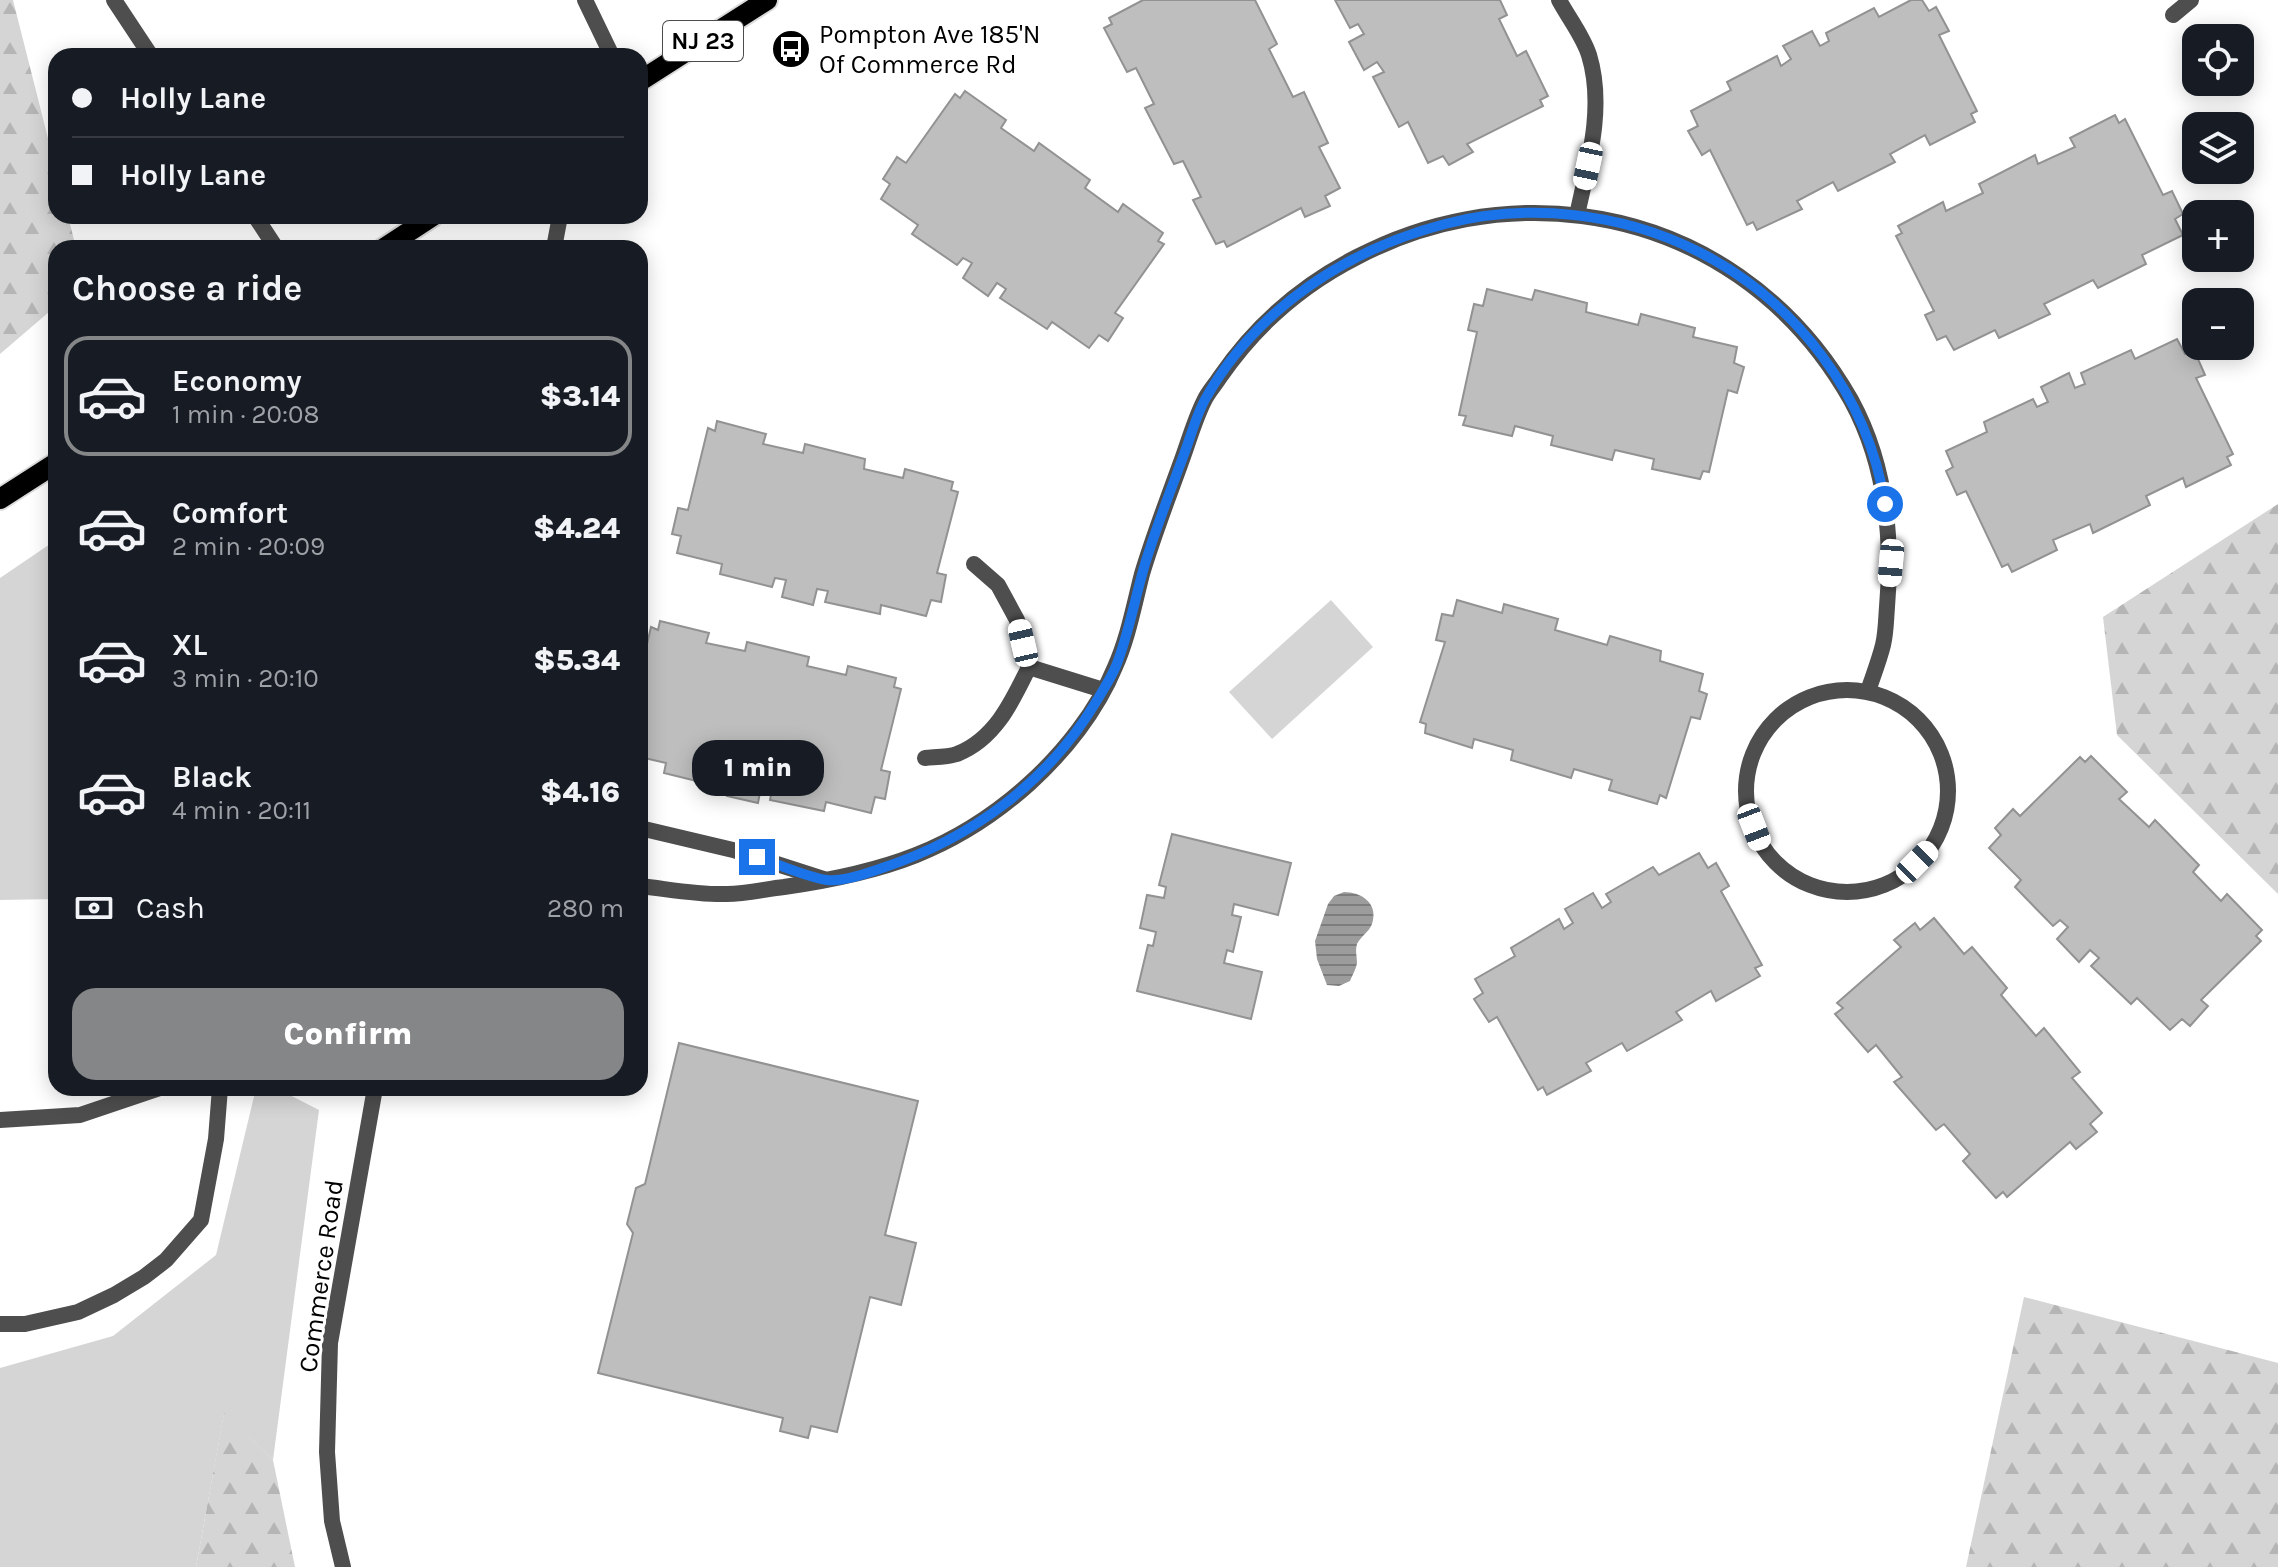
<!DOCTYPE html>
<meta charset="utf-8">
<style>
body{margin:0;font-family:Karla,sans-serif;background:#242831;color:#f1f3f6;height:100vh;display:flex;flex-direction:column;font-size:30px;white-space:nowrap}
*{box-sizing:border-box;margin:0}
p{font-size:26px;color:#9ea1a6}
.icon{flex:none;width:44px;height:44px;fill:none;stroke:currentColor;stroke-width:2;stroke-linecap:round;stroke-linejoin:round}
.map{position:relative;flex:1;overflow:hidden}
.panel{position:absolute;left:48px;top:240px;width:600px;height:856px;display:flex;flex-direction:column;background:#171b24;border-radius:24px;box-shadow:0 4px 20px #0003}
.panel>*{flex:none}
.banner{position:absolute;left:48px;top:48px;width:600px;height:176px;border-radius:24px;box-shadow:0 4px 20px #0003;display:grid;align-content:center;height:176px;padding:0 24px;background:#171b24}
.controls{position:absolute;left:2182px;top:24px;display:grid;gap:16px}
.controls a{display:grid;place-items:center;width:72px;height:72px;border-radius:16px;background:#171b24;box-shadow:0 4px 20px #0003;font-size:40px}
.end{position:absolute;width:36px;height:36px;margin:-18px;border:10px solid #1a73e8;background:#fff;box-shadow:0 0 0 4px #fff}
.from{border-radius:50%}
.bubble{position:absolute;height:56px;border-radius:24px;background:#171b24;box-shadow:0 4px 20px #0003;font-size:26px;font-weight:800;line-height:56px;text-align:center}
.car{position:absolute;width:24px;height:48px;margin:-24px -12px;border-radius:10px;box-shadow:0 0 6px 2px #0007;background:linear-gradient(#fff 24%,#345 0 40%,#fff 0 76%,#345 0 86%,#fff 0)}
.banner b{display:flex;align-items:center;gap:28px;height:76px;font-size:30px}
.banner b+b{border-top:2px solid #363941}
.banner i{width:20px;height:20px;background:#f1f3f6}
ul{padding:0;list-style:none}
li{display:flex;align-items:center;gap:24px;height:120px;margin:0 16px 12px;padding:0 8px;border:4px solid transparent;border-radius:24px}
li div{flex:1}
li b{display:block;font-size:30px}
li em{font-style:normal;font-weight:800}
li.on{border-color:#858687}
li>.icon{width:72px;height:72px;stroke-width:1.5}
h2{padding:0 24px;font-size:36px;line-height:96px}
.pay{display:flex;align-items:center;gap:20px;height:88px;padding:0 24px;font-size:30px}
.pay p{margin-inline-start:auto}
.action{display:flex;gap:16px;margin-top:auto;padding:16px 24px}
.action a{flex:1;height:92px;border-radius:24px;background:#858687;color:#fff;font-size:32px;font-weight:800;line-height:92px;text-align:center}
.map>svg:first-child{display:block}
</style>
<div class="map">
<svg width="2278" height="1567" viewBox="0 0 2278 1567">
<defs>
<pattern id="forest-firs" width="22" height="20" patternUnits="userSpaceOnUse" patternTransform="scale(2)"><rect width="22" height="20" fill="#d5d5d5"/><path d="M5 1l3.5 6h-7zM16 11l3.5 6h-7z" fill="#b5b5b5"/></pattern>
<pattern id="water-rules" width="6" height="5" patternUnits="userSpaceOnUse" patternTransform="scale(2)"><rect width="6" height="5" fill="#9c9c9c"/><path d="M0 2.5h6" fill="none" stroke="#7d7d7d"/></pattern>
</defs>
<rect width="100%" height="100%" fill="#fff"/>
<!-- grass -->
<g fill="#d5d5d5">
<path d="M56 540V899L0 900V578Z"/>
<path d="M1331 600 1373 647 1272 739 1229 692Z"/>
<path d="M256 1088H276L319 1110 273 1460 224 1414 196 1567H0V1368L113 1336 216 1255Z"/>
</g>
<!-- forest -->
<g fill="url(#forest-firs)">
<path d="M0 0H13L56 170V216H68L76 248H56V306L0 354Z"/>
<path d="M2278 504V894L2117 735 2103 617Z"/>
<path d="M2024 1297 2278 1363V1567H1966Z"/>
<path d="M224 1413 273 1460 295 1567H196Z"/>
</g>
<!-- water -->
<path fill="url(#water-rules)" d="M1344 892C1361 892 1379 903 1372 924 1369 932 1361 936 1357 944 1355 951 1357 956 1357 963 1356 969 1352 976 1350 981L1339 986 1327 985 1317 959 1315 941 1328 904 1334 896Z"/>
<!-- building -->
<g fill="#bebebe" stroke="#929292" stroke-width="2">
<path d="M1143 0H1255L1277 44 1269 49 1293 97 1304 92 1328 143 1319 147 1340 188 1325 196 1330 206 1305 217 1301 208 1227 247 1224 241 1216 244 1193 200 1201 197 1183 161 1174 164 1145 108 1154 104 1136 68 1127 72 1104 28 1112 24 1109 18Z"/>
<path d="M1335 0H1500L1507 15 1499 19 1517 56 1526 51 1548 96 1540 100 1543 106 1467 144 1473 152 1449 165 1443 156 1428 163 1408 122 1399 127 1373 77 1384 72 1377 62 1364 70 1349 42 1364 34 1358 24 1350 28Z"/>
<path d="M1911 0H1922L1929 11 1936 7 1949 31 1939 35 1977 111 1971 114 1975 122 1930 145 1925 135 1890 154 1895 162 1838 191 1833 182 1797 201 1802 209 1757 230 1753 222 1747 225 1710 150 1702 155 1688 131 1698 126 1691 111 1731 90 1727 82 1777 56 1781 66 1791 59 1783 46 1812 31 1820 46 1829 41 1826 33 1874 8 1879 17Z"/>
<path d="M965 91 1006 120 1001 128 1034 151 1039 143 1090 180 1085 188 1118 212 1123 204 1163 233 1158 241 1164 244 1115 313 1123 318 1108 341 1099 335 1089 348 1052 322 1047 329 1000 298 1006 289 997 283 988 296 963 278 972 263 963 258 957 265 912 234 918 225 881 199 890 184 883 179 897 157 906 163 955 94 960 98Z"/>
<path d="M2115 115 2119 123 2125 119 2163 195 2172 191 2183 214 2175 219 2183 235 2142 255 2146 264 2098 288 2093 280 2044 304 2050 314 1999 338 1995 330 1954 350 1946 336 1937 340 1925 315 1934 311 1896 236 1902 233 1898 226 1943 202 1946 211 1983 193 1979 184 2035 155 2038 164 2075 147 2070 138Z"/>
<path d="M1487 289 1532 300 1535 290 1587 303 1586 312 1638 325 1641 314 1695 328 1693 337 1737 347 1734 363 1744 367 1737 393 1728 390 1709 472 1703 471 1700 479 1652 469 1654 459 1615 450 1612 460 1551 445 1553 436 1515 426 1512 436 1463 425 1466 416 1459 415 1477 332 1468 330 1474 304 1483 306Z"/>
<path d="M2177 339 2185 354 2194 350 2205 375 2196 378 2233 454 2227 457 2231 465 2186 487 2183 478 2146 496 2150 505 2093 533 2090 524 2053 540 2057 550 2012 572 2008 564 2002 567 1966 491 1957 495 1946 471 1953 467 1946 451 1987 432 1984 422 2033 399 2037 407 2048 402 2041 387 2069 373 2075 388 2085 384 2081 373 2131 350 2135 359Z"/>
<path d="M717 421 766 434 763 444 803 453 805 444 865 459 864 469 903 478 905 469 953 482 951 490 958 492 937 573 946 575 941 602 931 600 926 616 881 605 880 614 825 602 828 591 817 589 813 605 782 597 786 580 775 578 772 587 720 574 722 564 677 553 681 536 672 534 678 508 688 510 708 428 715 431Z"/>
<path d="M1457 600 1502 613 1504 604 1558 619 1555 630 1607 645 1610 636 1661 651 1660 661 1703 674 1699 691 1707 694 1700 719 1691 717 1666 798 1660 795 1657 804 1609 790 1612 780 1574 769 1571 778 1511 760 1513 750 1474 739 1472 748 1425 733 1426 724 1420 722 1445 642 1436 640 1442 614 1453 616Z"/>
<path d="M660 621 709 633 706 643 745 651 747 642 809 657 807 666 846 675 848 666 896 678 894 687 901 689 881 770 890 772 885 799 875 797 871 813 826 802 824 811 770 800 772 789 761 787 758 803 727 796 730 778 719 777 717 786 664 773 666 763 640 757V674L651 627 658 630Z"/>
<path d="M2091 756 2127 792 2119 799 2149 827 2155 820 2199 865 2193 872 2221 901 2227 894 2262 930 2256 936 2261 941 2201 1000 2208 1006 2190 1026 2182 1019 2170 1030 2137 998 2131 1004 2091 966 2099 958 2090 950 2079 962 2057 939 2068 927 2060 920 2053 926 2015 887 2021 880 1989 848 2001 835 1995 828 2013 809 2020 816 2080 757 2085 762Z"/>
<path d="M1172 834 1291 863 1278 915 1234 904 1232 915 1241 917 1233 952 1227 950 1224 963 1262 972 1251 1019 1137 991 1148 945 1153 946 1156 932 1140 928 1147 895 1164 898 1166 887 1159 885Z"/>
<path d="M1699 853 1708 868 1716 863 1729 886 1721 891 1762 965 1755 968 1760 976 1716 1001 1711 991 1676 1012 1682 1020 1627 1051 1622 1043 1586 1063 1591 1071 1547 1095 1543 1087 1538 1090 1497 1017 1489 1022 1474 999 1483 993 1475 979 1515 956 1511 948 1559 919 1564 929 1573 923 1565 909 1593 893 1602 908 1611 902 1606 894 1653 867 1659 875Z"/>
<path d="M1934 918 1964 954 1972 947 2007 988 2001 995 2036 1036 2044 1028 2080 1072 2072 1078 2102 1113 2090 1124 2097 1132 2076 1149 2070 1142 2007 1197 2003 1192 1996 1198 1963 1161 1970 1154 1944 1124 1936 1130 1894 1082 1902 1077 1876 1045 1868 1052 1835 1014 1843 1008 1837 1003 1901 947 1894 940 1915 923 1920 930Z"/>
<path d="M679 1043 918 1101 885 1235 916 1243 901 1305 870 1297 837 1432 811 1426 808 1438 780 1431 783 1418 598 1373 633 1233 627 1224 636 1188 645 1184Z"/>
</g>
<g fill="none" stroke-linecap="round" stroke-linejoin="round">
<defs>
<g id="primary">
<path d="M640 81 767 0"/>
<path d="M384 248 433 216"/>
<path d="M0 499 56 463"/>
</g>
</defs>
<!-- primary casing -->
<use href="#primary" stroke="#dbdbdb" stroke-width="24"/>
<!-- service -->
<g stroke="#4e4e4e" stroke-width="16">
<path d="M585 0 612 56"/>
<path d="M1559 0C1568 17 1583 36 1589 55 1605 107 1588 164 1577 215"/>
<path d="M974 564 998 585 1017 620 1029 667 1103 690"/>
<path d="M925 758C935 757 948 757 957 754 995 739 1012 702 1029 667"/>
<path d="M0 1120 80 1115 160 1088"/>
<path d="M0 1324H25L78 1312 114 1295 144 1277 166 1260 201 1220 216 1139 220 1088"/>
</g>
<!-- minor -->
<g stroke="#4e4e4e" stroke-width="16">
<path d="M114 0 151 56"/>
<path d="M2173 15 2191 0"/>
<path d="M255 216 276 248"/>
<path d="M554 248 560 216"/>
<circle cx="1847" cy="791" r="101"/>
<path d="M640 828 733 850 824 879"/>
<path d="M640 886C668 889 698 895 727 894 746 894 766 889 784 887 882 873 955 851 1030 783 1064 752 1097 711 1115 667 1128 638 1134 605 1142 574 1153 537 1167 501 1180 465 1188 444 1194 421 1204 401 1208 392 1215 385 1220 377 1255 326 1302 285 1357 257 1426 221 1504 206 1582 216 1698 231 1794 299 1851 400 1886 464 1893 536 1887 607 1886 619 1886 633 1883 645 1879 661 1873 676 1868 691"/>
<path d="M343 1567 332 1521 327 1452 330 1343 375 1088"/>
</g>
<!-- primary -->
<use href="#primary" stroke="#000" stroke-width="20"/>
</g>
<g fill="none" stroke-linecap="round" stroke-linejoin="round">
<!-- route -->
<path stroke="#1a73e8" stroke-width="10" d="M757 857C778 864 806 877 827 880 843 882 867 873 882 868 971 839 1048 782 1096 702 1103 690 1111 678 1116 666 1129 634 1135 597 1145 564 1156 528 1170 492 1183 457 1191 437 1196 414 1207 396 1258 308 1348 249 1445 224 1528 202 1623 213 1699 252 1796 301 1868 396 1885 504"/>
</g>
<!-- icons -->
<defs>
<symbol id="bus-disc" viewBox="-11 -11 22 22"><circle r="9.5" fill="#000" stroke="#fff"/><path d="M-5-6H5V4H4V6H2V4H-2V6H-4V4H-5ZM-3.5-4V0h7V-4ZM-3.5 1.2v1.5H-2V1.2ZM2 1.2v1.5H3.5V1.2Z" fill="#fff"/></symbol>
</defs>
<g fill-rule="evenodd">
<use href="#bus-disc" x="769" y="27" width="44" height="44"/>
</g>
<g text-anchor="middle" dominant-baseline="central" stroke-width="6" stroke-linejoin="round" paint-order="stroke">
<!-- shield labels -->
<rect fill="#fff" stroke="#4c4c4c" stroke-width="2" x="663" y="21" width="80" height="40" rx="6"/>
<g font-size="24" font-weight="bold" fill="#000">
<text x="703" y="41">NJ 23</text>
</g>
<!-- poi labels -->
<g font-size="26" fill="#000" stroke="#fff" text-anchor="start">
<text x="819" y="34">Pompton Ave 185'N<tspan x="819" dy="30">Of Commerce Rd</tspan></text>
</g>
<!-- street labels -->
<g font-size="26" fill="#000" stroke="#fff">
<text transform="translate(321 1276) rotate(-82)">Commerce Road</text>
</g>
</g>
</svg>
<div class="controls">
<a><svg class="icon" aria-label="locate" viewBox="0 0 24 24"><circle cx="12" cy="12" r="6"/><path d="M12 2v4M12 18v4M2 12h4M18 12h4"/></svg></a>
<a><svg class="icon" aria-label="layers" viewBox="0 0 24 24"><path d="M12 4l9 5-9 5-9-5zM3 14l9 5 9-5"/></svg></a>
<a>+</a>
<a>−</a>
</div>
<i class="end from" style="left:1885px;top:504px"></i>
<i class="end" style="left:757px;top:857px"></i>
<div class="bubble" style="left:692px;top:740px;width:132px">1 min</div>
<i class="car" style="left:1588px;top:166px;rotate:192deg"></i>
<i class="car" style="left:1891px;top:563px;rotate:185deg"></i>
<i class="car" style="left:1023px;top:643px;rotate:347deg"></i>
<i class="car" style="left:1754px;top:827px;rotate:159deg"></i>
<i class="car" style="left:1917px;top:862px;rotate:45deg"></i>
<div class="banner">
<b><i class="from"></i>Holly Lane</b>
<b><i></i>Holly Lane</b>
</div>
<section class="panel">
<h2>Choose a ride</h2>
<ul>
<li class="on"><svg class="icon" aria-label="car" viewBox="0 0 24 24"><path d="M5 17H2v-5l4-1 3-4h7l3 4 3 1v5h-3M9 17h6M6 11h13"/><circle cx="7" cy="17" r="2"/><circle cx="17" cy="17" r="2"/></svg><div><b>Economy</b><p>1 min · 20:08</p></div><em>$3.14</em></li>
<li><svg class="icon" aria-label="car" viewBox="0 0 24 24"><path d="M5 17H2v-5l4-1 3-4h7l3 4 3 1v5h-3M9 17h6M6 11h13"/><circle cx="7" cy="17" r="2"/><circle cx="17" cy="17" r="2"/></svg><div><b>Comfort</b><p>2 min · 20:09</p></div><em>$4.24</em></li>
<li><svg class="icon" aria-label="car" viewBox="0 0 24 24"><path d="M5 17H2v-5l4-1 3-4h7l3 4 3 1v5h-3M9 17h6M6 11h13"/><circle cx="7" cy="17" r="2"/><circle cx="17" cy="17" r="2"/></svg><div><b>XL</b><p>3 min · 20:10</p></div><em>$5.34</em></li>
<li><svg class="icon" aria-label="car" viewBox="0 0 24 24"><path d="M5 17H2v-5l4-1 3-4h7l3 4 3 1v5h-3M9 17h6M6 11h13"/><circle cx="7" cy="17" r="2"/><circle cx="17" cy="17" r="2"/></svg><div><b>Black</b><p>4 min · 20:11</p></div><em>$4.16</em></li>
</ul>
<div class="pay"><svg class="icon" aria-label="cash" viewBox="0 0 24 24"><path d="M3 7h18v10H3z"/><circle cx="12" cy="12" r="2"/></svg>Cash<p>280 m</p></div>
<div class="action"><a>Confirm</a></div>
</section>
</div>
